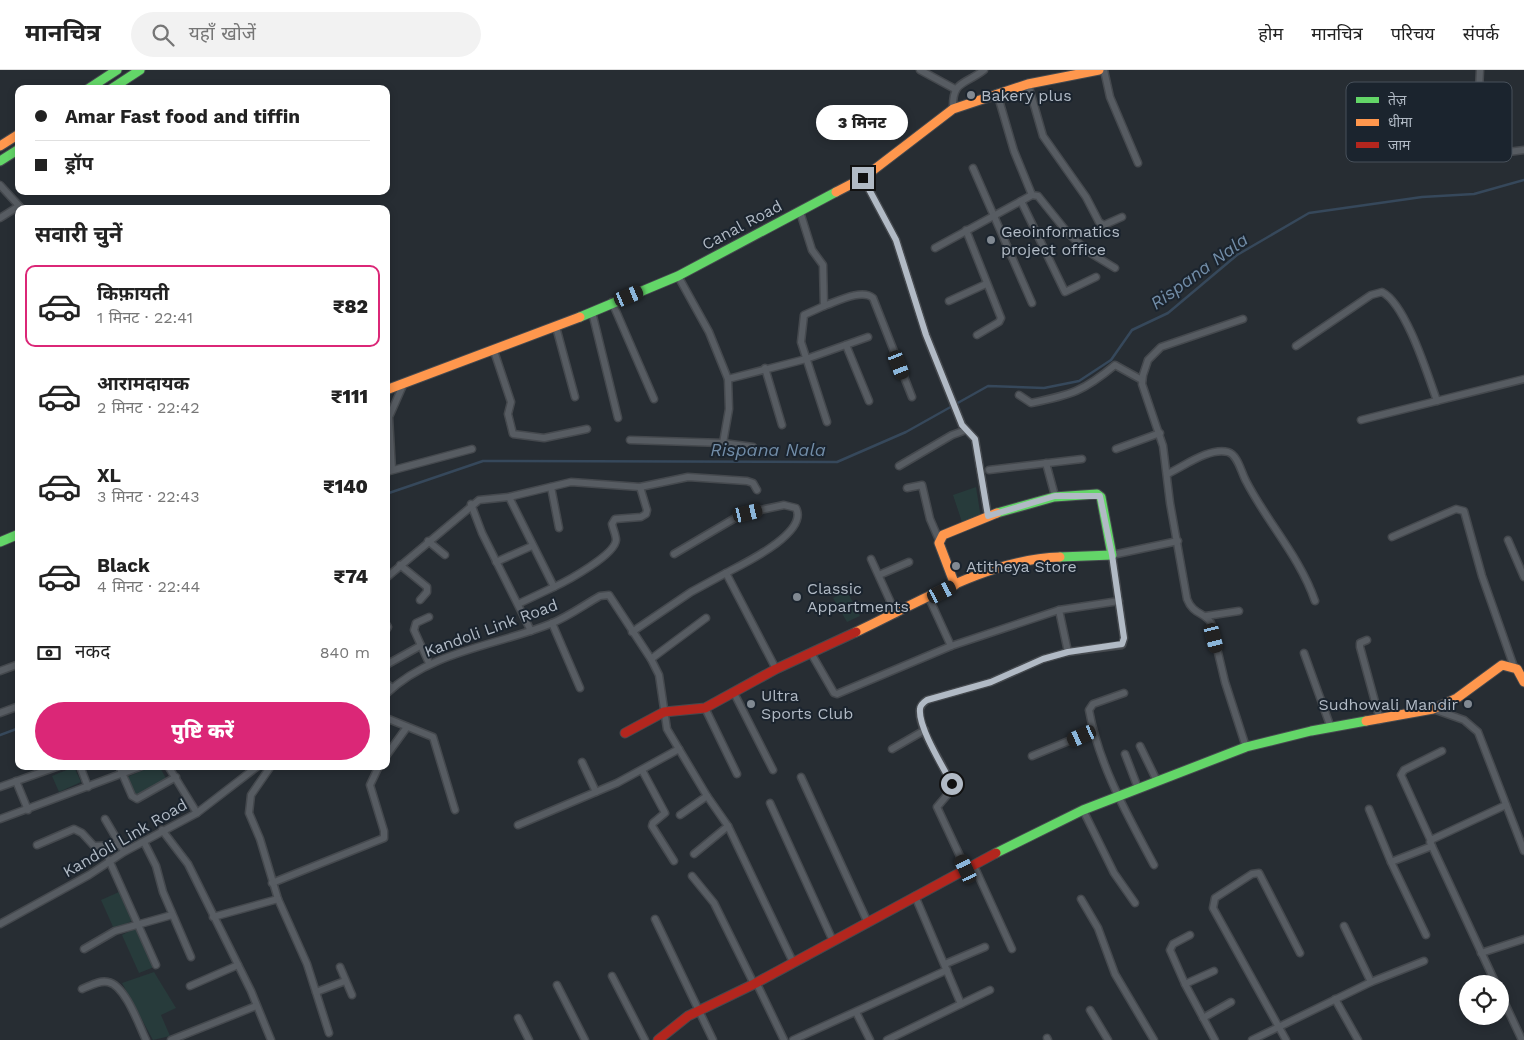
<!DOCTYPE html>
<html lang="hi">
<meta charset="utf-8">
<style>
body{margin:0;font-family:"Work Sans","Noto Sans Devanagari",sans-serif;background:#f2f2f2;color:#222;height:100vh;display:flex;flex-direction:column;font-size:19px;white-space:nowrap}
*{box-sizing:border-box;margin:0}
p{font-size:16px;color:#767676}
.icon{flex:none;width:28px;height:28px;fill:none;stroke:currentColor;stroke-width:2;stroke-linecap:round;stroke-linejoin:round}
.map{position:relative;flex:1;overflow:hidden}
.sheet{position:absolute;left:15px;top:135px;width:375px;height:565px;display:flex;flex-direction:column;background:#fff;border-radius:10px;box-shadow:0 2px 8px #0003}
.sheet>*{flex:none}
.guide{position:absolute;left:15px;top:15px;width:375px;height:110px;border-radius:10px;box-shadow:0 2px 8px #0003;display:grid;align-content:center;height:110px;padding:0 20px;background:#fff}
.fabs{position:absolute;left:1459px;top:905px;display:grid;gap:10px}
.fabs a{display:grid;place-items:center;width:50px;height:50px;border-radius:50%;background:#fff;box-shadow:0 2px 8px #0003;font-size:25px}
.end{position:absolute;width:22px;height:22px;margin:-11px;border:6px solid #b1bac5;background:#111;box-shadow:0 0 0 2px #111}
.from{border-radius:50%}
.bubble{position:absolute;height:35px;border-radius:18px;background:#fff;box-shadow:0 2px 8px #0003;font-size:16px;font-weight:800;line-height:35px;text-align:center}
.car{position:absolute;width:15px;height:30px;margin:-15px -8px;border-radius:6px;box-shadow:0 0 4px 1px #0007;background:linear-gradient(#222 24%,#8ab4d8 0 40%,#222 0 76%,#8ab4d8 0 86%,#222 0)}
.guide b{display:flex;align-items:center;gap:18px;height:48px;font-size:19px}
.guide b+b{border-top:1px solid #e0e0e0}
.guide i{width:12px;height:12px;background:#222}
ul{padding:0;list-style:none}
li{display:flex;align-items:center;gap:15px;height:82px;margin:0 10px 8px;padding:0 10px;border:2px solid transparent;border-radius:10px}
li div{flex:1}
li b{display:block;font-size:19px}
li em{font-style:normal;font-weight:800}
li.active{border-color:#db2777}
li>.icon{width:45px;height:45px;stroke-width:1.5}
h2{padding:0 20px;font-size:22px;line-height:60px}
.pay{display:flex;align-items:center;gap:12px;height:55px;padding:0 20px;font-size:19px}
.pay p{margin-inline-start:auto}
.action{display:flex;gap:10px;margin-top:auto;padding:10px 20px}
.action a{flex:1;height:58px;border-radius:30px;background:#db2777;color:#fff;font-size:20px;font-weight:800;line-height:58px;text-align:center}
header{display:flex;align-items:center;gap:30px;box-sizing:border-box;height:70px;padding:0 25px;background:#fff;border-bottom:1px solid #e0e0e0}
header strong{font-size:24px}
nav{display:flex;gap:28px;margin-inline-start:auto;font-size:18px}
.search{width:350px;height:45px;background:#f2f2f2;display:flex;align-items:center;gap:12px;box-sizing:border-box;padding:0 18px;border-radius:28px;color:#767676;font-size:19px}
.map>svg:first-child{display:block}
</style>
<header>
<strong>मानचित्र</strong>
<div class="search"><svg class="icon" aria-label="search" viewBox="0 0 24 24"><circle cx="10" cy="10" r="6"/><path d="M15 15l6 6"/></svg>यहाँ खोजें</div>
<nav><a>होम</a><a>मानचित्र</a><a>परिचय</a><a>संपर्क</a></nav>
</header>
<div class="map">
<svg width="1524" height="970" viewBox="0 0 1524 970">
<rect width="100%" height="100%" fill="#272d33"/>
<!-- green -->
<g fill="#273b3b">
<path d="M976 417 981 448 963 455 953 425Z"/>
<path d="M847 521 860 546 847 552 833 528Z"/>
<path d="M154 696H159L167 710 137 727 127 707Z"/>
<path d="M74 697 81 712 59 722 52 706Z"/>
<path d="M119 822 132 851 114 859 101 830Z"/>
<path d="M136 858 154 897 139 903 122 865Z"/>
<path d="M154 902 176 938 161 945 170 966 153 970 122 913Z"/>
</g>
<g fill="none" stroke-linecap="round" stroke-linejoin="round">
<!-- stream -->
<g stroke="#36485b" stroke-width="2.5">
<path d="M386 424 483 391 837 392 906 362 988 316 1044 318 1079 311 1111 290 1132 260 1168 243 1237 185 1309 143 1422 127 1474 124 1524 110"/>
<path d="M0 665 19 658"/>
</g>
<defs>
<g id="street">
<path d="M920 0 955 19"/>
<path d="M1104 0 1110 27 1138 93"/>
<path d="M1480 0 1479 20 1483 51"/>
<path d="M1028 14 1043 66 1086 127 1099 152 1104 155 1122 147"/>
<path d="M997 23 1014 81 1032 125 1038 126 1067 162 1087 181 1115 198"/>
<path d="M953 39C952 10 965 15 984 0"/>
<path d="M1493 84 1524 80"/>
<path d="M973 98 1032 233"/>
<path d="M863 108 896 170 926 265 962 355 975 369 988 446"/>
<path d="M0 115 22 139"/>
<path d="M1032 125 1021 131 1065 222 1096 207"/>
<path d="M800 142 812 180 823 195 824 236C836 232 862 218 873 228L912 327"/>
<path d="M0 148 19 136"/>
<path d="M966 160 1001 248 999 252 977 265"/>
<path d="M935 178 1021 131"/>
<path d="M678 206 709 262 728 309 806 289 868 267"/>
<path d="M949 231 986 214"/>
<path d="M612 232 654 329"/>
<path d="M824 236 804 245 801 272 827 352"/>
<path d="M592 242 618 348"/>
<path d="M1243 249 1161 277 1148 290 1143 305 1142 314 1163 376 1170 433 1187 529C1193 545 1205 542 1211 553L1225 612 1246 677"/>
<path d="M556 257 575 327"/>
<path d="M846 275 869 331"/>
<path d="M1296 276 1371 225 1382 222C1406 234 1428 306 1437 331"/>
<path d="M494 281 511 332 508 344 513 364 544 368 587 359"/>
<path d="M765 298 782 355"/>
<path d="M1019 325 1031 333C1071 325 1084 321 1115 295L1142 310"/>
<path d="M1361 350 1524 309"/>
<path d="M630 370 723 373 753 377"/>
<path d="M723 373 729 339 728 309"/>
<path d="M1116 379 1160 363"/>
<path d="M1046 393 1055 426"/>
<path d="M899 396 952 365 966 360"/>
<path d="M392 400 389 347 404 313"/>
<path d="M989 400 1082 389"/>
<path d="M386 402 472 379"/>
<path d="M1167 404C1183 397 1209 377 1228 382 1238 385 1241 402 1246 411 1267 452 1300 487 1315 531"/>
<path d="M551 417 559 458"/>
<path d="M907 418 922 415 930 449 939 470"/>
<path d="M509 427 554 517 518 534"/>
<path d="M471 434 482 463 531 561"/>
<path d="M1392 467 1456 439 1464 441 1482 506 1514 597"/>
<path d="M1508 470 1524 507"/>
<path d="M428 471 445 485"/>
<path d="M674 484 742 444 784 435 796 438C809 463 743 494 726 503L776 599"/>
<path d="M871 489 896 544"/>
<path d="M496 492 532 476"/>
<path d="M400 495 427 517V522L420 530"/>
<path d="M879 505 909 492"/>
<path d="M386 508 479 430 509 427 571 412 640 417 688 407 747 411 753 413 757 420"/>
<path d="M554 517C567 511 615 485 616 470 616 465 613 459 612 454L615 449 641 447 646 444 647 440 640 417"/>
<path d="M1059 540 1068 582"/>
<path d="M1206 546 1239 541"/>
<path d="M552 553 580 618"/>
<path d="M386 554 388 557 386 560"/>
<path d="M632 562 691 522 726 503"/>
<path d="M1367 570 1360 573V577L1380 650"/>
<path d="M951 576 1059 540 1119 531"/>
<path d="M811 583 834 623 837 624 951 576 929 528"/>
<path d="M1304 583 1331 658"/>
<path d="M651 589 706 548"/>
<path d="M429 593 414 560 416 553 429 547"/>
<path d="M386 595 420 576"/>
<path d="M0 601 19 594"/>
<path d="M386 613 392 618"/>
<path d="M734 623 773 700"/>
<path d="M1124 623 1093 634 1089 640C1099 696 1128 746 1154 795"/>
<path d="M386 624C431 581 495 576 550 554 568 547 584 535 600 526L609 525 651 589 659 605 667 659 707 726 728 756 793 892"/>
<path d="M705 638 737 704"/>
<path d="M1433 639 1464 650 1478 662 1524 781"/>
<path d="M0 643 19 636"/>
<path d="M386 648 433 667 455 740"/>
<path d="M1140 676 1157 711"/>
<path d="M892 679 925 660"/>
<path d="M1125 684 1138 718"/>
<path d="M386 686 407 657"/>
<path d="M1032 686 1093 661"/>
<path d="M582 692 596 722"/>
<path d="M80 696 88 717"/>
<path d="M119 696 132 726 137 729 176 707"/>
<path d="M168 696 197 743"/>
<path d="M271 696 251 725 249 743 260 769 278 829 307 894 329 963"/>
<path d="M642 700 665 743 653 753 652 756 674 791"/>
<path d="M801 707 868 853"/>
<path d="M16 711 28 740"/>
<path d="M0 717 59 696"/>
<path d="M770 733 833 871"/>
<path d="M1369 739 1391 792 1426 865"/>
<path d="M1083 740 1114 803 1135 833"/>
<path d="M680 745 707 726"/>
<path d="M0 749 142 696"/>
<path d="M105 749 122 778"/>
<path d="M518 755 617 713 679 679"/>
<path d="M162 760 188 794 251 921 271 970"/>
<path d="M1431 771 1401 705 1404 700 1442 681"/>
<path d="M144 772 156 796 163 822 191 887"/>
<path d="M37 775 74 759 82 763 94 776 120 775"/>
<path d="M694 784 728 756"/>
<path d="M109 790 156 895"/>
<path d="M1391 792 1432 776"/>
<path d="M974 796 1012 879"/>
<path d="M966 799 937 737 953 718C946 698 917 659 920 639 921 635 924 632 927 630L991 612 1043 589 1068 582 1122 575 1124 568 1112 485 1178 471"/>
<path d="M692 806 714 833 754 914"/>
<path d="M272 813 384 768V761L370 715 379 696"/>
<path d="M1081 829 1098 858 1115 904 1154 970"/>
<path d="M213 847 278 829"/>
<path d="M655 849 713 970"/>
<path d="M0 854 89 805 124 782 197 743 258 696"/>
<path d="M1344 856 1371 912"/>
<path d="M1190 865 1173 874 1170 880 1185 914 1215 970"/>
<path d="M84 879 115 861 172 845"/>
<path d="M1481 883 1524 869"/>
<path d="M945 894 985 877"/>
<path d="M340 897 352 925"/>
<path d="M612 906 645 970"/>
<path d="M756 912 784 970"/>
<path d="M1185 914 1214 901"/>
<path d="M1496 914 1430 772 1433 769 1506 735"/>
<path d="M557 915 585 970"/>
<path d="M190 916 238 895"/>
<path d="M82 919C90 916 99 910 108 912 125 915 139 955 146 970"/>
<path d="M316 922 345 911"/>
<path d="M1500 923 1522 970"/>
<path d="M1335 929 1358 970"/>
<path d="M961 934 990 920"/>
<path d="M1090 940 1108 970"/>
<path d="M856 942 870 970"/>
<path d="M518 948 529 970"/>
<path d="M1203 948 1231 932"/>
<path d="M1047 968 1048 970"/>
<path d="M171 970 256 936"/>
<path d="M793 970 947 900"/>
<path d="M887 970 961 934 915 826"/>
<path d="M1252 970 1371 912 1424 891"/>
<path d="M1286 970 1213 838 1215 828 1252 804 1259 803 1300 883"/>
</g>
<g id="fast">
<path d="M88 19 117 0"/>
<path d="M111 19 140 0"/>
<path d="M0 91 19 79"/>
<path d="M580 247 678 206 836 122"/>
<path d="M997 443 1054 427 1097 424 1101 427 1112 485 1060 487"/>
<path d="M0 472 19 464"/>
<path d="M996 783 1083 740 1246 677 1311 661 1366 651"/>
</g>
<g id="slow">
<path d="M0 76 19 64"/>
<path d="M836 122 863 108 953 39 1028 14 1099 0"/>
<path d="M386 320 580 247"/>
<path d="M955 515 939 473 943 465 997 443"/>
<path d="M856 562C920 532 988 489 1060 487"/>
<path d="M1366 651 1433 639 1457 628 1502 595 1517 599 1524 612"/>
</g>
<g id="jam">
<path d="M625 663 664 642 705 638 776 599 856 562"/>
<path d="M658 970 688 946 754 914 996 783"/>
</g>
</defs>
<!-- street casing -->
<use href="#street" stroke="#45494e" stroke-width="9"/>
<!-- fast casing -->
<use href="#fast" stroke="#45494e" stroke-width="11"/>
<!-- slow casing -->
<use href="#slow" stroke="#45494e" stroke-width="11"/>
<!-- jam casing -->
<use href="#jam" stroke="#45494e" stroke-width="11"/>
<!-- street -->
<use href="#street" stroke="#575c62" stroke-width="6"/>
<!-- fast -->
<use href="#fast" stroke="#63d668" stroke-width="9"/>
<!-- slow -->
<use href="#slow" stroke="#ff974d" stroke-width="9"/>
<!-- jam -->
<use href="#jam" stroke="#b3261e" stroke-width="9"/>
</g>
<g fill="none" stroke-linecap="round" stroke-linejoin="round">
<!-- route -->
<path stroke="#b1bac5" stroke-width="6" d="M863 108 896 170 926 265 962 355 975 369 988 446 1055 426H1100L1112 485 1124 568 1122 574 1068 582 1043 589 991 612 927 630C924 632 920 635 920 639 918 657 943 697 952 714"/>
</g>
<!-- markers -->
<g fill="#818992" stroke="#1b242e" stroke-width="2">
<circle cx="971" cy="25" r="5"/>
<circle cx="991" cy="170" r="5"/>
<circle cx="956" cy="496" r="5"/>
<circle cx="797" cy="527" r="5"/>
<circle cx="751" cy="634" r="5"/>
<circle cx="1468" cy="634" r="5"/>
</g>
<g text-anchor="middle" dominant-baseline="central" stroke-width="4" stroke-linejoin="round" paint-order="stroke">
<!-- poi labels -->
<g font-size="16" fill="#b1bac5" stroke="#1b242e" text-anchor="start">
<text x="981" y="25">Bakery plus</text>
<text x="1001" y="161">Geoinformatics<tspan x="1001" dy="18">project office</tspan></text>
<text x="966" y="496">Atitheya Store</text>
<text x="807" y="518">Classic<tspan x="807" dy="18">Appartments</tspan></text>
<text x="761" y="625">Ultra<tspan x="761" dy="18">Sports Club</tspan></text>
<text x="1458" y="634" text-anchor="end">Sudhowali Mandir</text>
</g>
<!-- street labels -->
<g font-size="16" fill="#b1bac5" stroke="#1b242e">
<text transform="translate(742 155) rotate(-28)">Canal Road</text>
<text transform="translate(491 558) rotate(-20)">Kandoli Link Road</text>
<text transform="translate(125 768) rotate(-30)">Kandoli Link Road</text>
</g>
<!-- water labels -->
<g font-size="18" font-style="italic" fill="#728da8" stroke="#1b242e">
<text transform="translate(1199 201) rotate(-36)">Rispana Nala</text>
<text x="768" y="379">Rispana Nala</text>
</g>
</g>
<!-- legend -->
<rect x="1346" y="12" width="166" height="80" rx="8" fill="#1b242e" stroke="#48515b" stroke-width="1"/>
<rect x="1356" y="27" width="23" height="6" fill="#63d668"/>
<rect x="1356" y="49" width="23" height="7" fill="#ff974d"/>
<rect x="1356" y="72" width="23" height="6" fill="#b3261e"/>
<g font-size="14" fill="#b1bac5">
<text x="1388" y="35">तेज़</text>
<text x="1388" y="57">धीमा</text>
<text x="1388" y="80">जाम</text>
</g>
</svg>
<div class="fabs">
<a><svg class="icon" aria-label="locate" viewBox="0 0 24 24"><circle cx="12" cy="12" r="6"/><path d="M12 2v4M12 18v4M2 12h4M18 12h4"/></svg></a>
</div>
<i class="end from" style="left:952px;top:714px"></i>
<i class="end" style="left:863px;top:108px"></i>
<div class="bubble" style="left:816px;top:35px;width:92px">3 मिनट</div>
<i class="car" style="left:629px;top:226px;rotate:68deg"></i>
<i class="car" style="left:899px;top:295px;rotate:159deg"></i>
<i class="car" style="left:748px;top:443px;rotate:77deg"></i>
<i class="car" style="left:942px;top:522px;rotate:63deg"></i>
<i class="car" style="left:1214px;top:568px;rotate:166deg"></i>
<i class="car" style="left:1082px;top:666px;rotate:246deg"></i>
<i class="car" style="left:966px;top:799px;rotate:335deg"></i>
<div class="guide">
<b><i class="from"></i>Amar Fast food and tiffin</b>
<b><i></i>ड्रॉप</b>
</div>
<section class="sheet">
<h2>सवारी चुनें</h2>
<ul>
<li class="active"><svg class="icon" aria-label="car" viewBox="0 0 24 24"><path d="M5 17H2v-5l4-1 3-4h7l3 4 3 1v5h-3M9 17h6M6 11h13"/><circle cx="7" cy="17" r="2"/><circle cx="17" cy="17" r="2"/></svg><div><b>किफ़ायती</b><p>1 मिनट · 22:41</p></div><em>₹82</em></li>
<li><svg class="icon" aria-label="car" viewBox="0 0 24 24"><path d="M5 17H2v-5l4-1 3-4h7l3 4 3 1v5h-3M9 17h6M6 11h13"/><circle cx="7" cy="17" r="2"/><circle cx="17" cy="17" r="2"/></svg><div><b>आरामदायक</b><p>2 मिनट · 22:42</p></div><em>₹111</em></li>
<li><svg class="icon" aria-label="car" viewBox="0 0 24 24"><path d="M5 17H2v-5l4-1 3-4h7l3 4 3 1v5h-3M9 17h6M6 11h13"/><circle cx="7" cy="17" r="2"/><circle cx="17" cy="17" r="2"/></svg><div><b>XL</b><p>3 मिनट · 22:43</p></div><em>₹140</em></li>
<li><svg class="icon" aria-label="car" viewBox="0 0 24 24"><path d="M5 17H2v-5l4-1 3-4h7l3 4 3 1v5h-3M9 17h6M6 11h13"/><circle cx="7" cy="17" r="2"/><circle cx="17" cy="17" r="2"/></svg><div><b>Black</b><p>4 मिनट · 22:44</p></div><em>₹74</em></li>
</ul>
<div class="pay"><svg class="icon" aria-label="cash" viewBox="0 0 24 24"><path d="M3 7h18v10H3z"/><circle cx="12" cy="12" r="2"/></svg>नकद<p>840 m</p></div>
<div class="action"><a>पुष्टि करें</a></div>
</section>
</div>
